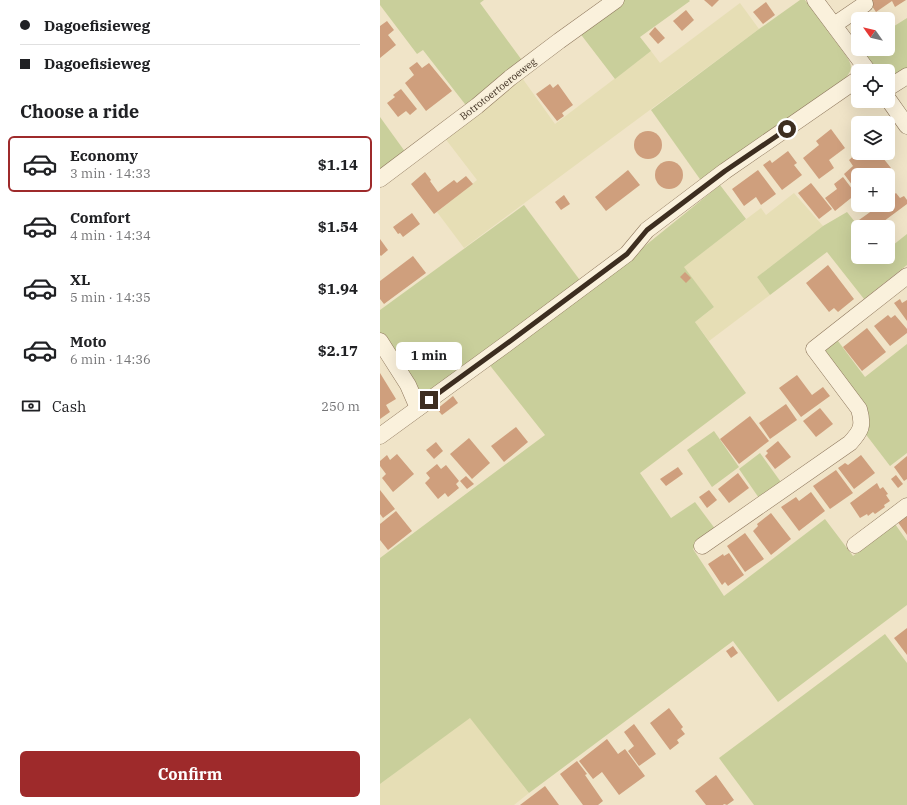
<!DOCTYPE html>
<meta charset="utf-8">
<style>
body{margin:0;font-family:"IBM Plex Serif",serif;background:#f2f2f2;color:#202124;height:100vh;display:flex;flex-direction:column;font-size:15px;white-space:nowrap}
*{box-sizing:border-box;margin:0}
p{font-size:13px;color:#757577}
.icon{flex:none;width:22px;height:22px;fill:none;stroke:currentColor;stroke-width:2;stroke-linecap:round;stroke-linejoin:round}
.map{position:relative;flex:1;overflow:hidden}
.details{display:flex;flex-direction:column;background:#fff;width:380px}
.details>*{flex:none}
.guide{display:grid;align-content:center;height:88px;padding:0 20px;background:#fff}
.needle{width:26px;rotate:304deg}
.tools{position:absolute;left:471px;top:12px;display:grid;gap:8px}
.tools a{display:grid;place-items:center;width:44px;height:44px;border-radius:6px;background:#fff;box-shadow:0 4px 16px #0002;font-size:20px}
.end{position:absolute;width:18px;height:18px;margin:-9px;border:5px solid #3d2e20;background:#fff;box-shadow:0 0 0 2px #fff}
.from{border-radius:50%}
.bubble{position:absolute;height:28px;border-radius:6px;background:#fff;box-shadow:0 4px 16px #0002;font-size:13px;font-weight:800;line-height:28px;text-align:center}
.guide b{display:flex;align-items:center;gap:14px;height:38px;font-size:15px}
.guide b+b{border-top:1px solid #e0e0e0}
.guide i{width:10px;height:10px;background:#202124}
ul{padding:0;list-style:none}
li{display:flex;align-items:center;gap:12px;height:56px;margin:0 8px 6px;padding:0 12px;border:2px solid transparent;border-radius:6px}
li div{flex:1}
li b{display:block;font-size:15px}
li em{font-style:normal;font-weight:800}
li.selected{border-color:#9e2a2b}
li>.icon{width:36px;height:36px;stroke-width:1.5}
h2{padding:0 20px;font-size:18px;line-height:48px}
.pay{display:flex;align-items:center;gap:10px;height:44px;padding:0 20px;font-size:15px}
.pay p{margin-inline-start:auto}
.primary-button{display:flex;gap:8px;margin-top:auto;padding:8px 20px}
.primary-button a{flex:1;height:46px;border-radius:6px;background:#9e2a2b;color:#fff;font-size:16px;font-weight:800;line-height:46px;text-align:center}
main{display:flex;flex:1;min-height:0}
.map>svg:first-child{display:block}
</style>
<main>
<section class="details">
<div class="guide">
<b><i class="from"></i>Dagoefisieweg</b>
<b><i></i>Dagoefisieweg</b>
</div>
<h2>Choose a ride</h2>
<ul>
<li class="selected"><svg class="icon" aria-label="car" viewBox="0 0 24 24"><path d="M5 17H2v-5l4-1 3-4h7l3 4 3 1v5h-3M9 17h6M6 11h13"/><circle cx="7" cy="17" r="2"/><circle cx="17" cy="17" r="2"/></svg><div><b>Economy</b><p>3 min · 14:33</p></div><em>$1.14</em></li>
<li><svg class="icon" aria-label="car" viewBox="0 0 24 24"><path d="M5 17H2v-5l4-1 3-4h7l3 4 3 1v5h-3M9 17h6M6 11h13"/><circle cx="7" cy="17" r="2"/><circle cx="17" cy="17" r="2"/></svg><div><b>Comfort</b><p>4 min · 14:34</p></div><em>$1.54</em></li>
<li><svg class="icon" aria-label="car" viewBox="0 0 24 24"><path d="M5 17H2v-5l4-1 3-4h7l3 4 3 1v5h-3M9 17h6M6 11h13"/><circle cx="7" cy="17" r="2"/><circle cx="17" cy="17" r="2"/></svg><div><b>XL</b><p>5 min · 14:35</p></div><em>$1.94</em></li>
<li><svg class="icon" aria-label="car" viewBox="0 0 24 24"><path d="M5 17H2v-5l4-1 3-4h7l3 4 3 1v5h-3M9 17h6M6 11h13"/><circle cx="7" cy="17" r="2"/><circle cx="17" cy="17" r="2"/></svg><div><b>Moto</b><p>6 min · 14:36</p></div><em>$2.17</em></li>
</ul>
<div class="pay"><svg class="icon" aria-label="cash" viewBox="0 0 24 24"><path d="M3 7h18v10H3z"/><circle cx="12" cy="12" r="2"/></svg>Cash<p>250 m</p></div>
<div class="primary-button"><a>Confirm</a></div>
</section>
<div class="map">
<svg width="527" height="805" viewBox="0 0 527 805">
<rect width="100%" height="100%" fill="#f0e4c8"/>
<!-- farmland -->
<g fill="#e6deb5">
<path d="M360 3 379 29 84 248 57 212 97 180 64 137 140 75 175 124 271 51 280 63Z"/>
<path d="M414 193 443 226 377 277 390 295 329 341 315 322 334 307 303 267 381 208 386 215Z"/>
<path d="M90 717 149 793 134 805H0V784Z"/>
</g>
<!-- green -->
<g fill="#c9cf9b">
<path d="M0 0H104L100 3 144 63 88 108 43 50 37 54 0 5Z"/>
<path d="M243 0H309L310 1 260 37 271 51 235 79 199 32Z"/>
<path d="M420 0H425L467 57C473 67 472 70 465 79L322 182 271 110 379 29Z"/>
<path d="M527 18V71L508 80V71H496L482 50 484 49H508V30Z"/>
<path d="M0 117 26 153 0 173Z"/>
<path d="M340 185 366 219 304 267 334 307 315 322 366 393 260 473 291 518 315 502 336 530 313 549 344 596 445 519 473 556 515 524 527 541V605L398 702 353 641 149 793 90 718 0 784V558L165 435 108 363 250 258Z"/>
<path d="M144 205 202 283 41 398 0 335V310Z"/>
<path d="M467 212 479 227 478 257H508V249L527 234V265L484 299 447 252 390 295 377 277 443 226Z"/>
<path d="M455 337 485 377 527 344V453L510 466 484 432 444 349Z"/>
<path d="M334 431 359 467 332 487 307 450Z"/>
<path d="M380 453 403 485 381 501 359 469Z"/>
<path d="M505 634 527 663V805H374L339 758Z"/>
</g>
<!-- building -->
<g fill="#cf9f7d">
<path d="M324 0H339L332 7Z"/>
<path d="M488 0H526L515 7 512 1 496 12Z"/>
<path d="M386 2 395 15 383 24 373 12Z"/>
<path d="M306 10 314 20 302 31 293 21Z"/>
<path d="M7 21 14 30 8 35 16 45 0 58V26Z"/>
<path d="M275 27 285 38 278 44 269 34Z"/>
<path d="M37 62 42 68 49 63 72 91 46 111 25 83 34 75 29 68Z"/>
<path d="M170 84 173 88 178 84 193 105 182 113 184 116 177 121 156 94Z"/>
<path d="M21 89 37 109 30 115 26 111 18 117 7 103 15 97 13 95Z"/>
<path d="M451 129 465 148 449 160 454 168 439 179 423 158 439 145 436 141Z"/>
<circle cx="268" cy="145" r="14"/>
<path d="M408 151 417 163 414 165 422 175 402 190 383 165 390 160 392 163Z"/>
<path d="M477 153H483L486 156 491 153H499L511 168 503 175H478V193L464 174 473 166 469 160Z"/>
<circle cx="289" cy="175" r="14"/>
<path d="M248 170 260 185 226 211 215 197Z"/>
<path d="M378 170 396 194 381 205 376 197 364 206 352 189Z"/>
<path d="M45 172 51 180 50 181 58 192 74 180 77 183 86 176 93 184 54 214 31 184Z"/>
<path d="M463 177 476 194 455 211 445 198 457 189 454 184Z"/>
<path d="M431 183 452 209 439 219 418 193Z"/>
<path d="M516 193 520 198 524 196 527 200V204L496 227H485L479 220 500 205H508V199Z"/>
<path d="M184 195 190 204 181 210 175 202Z"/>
<path d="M32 213 40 224 23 237 20 233 18 234 13 227Z"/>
<path d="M0 239 8 250 1 256 0 255Z"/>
<path d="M33 256 46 273 4 304 0 299V281Z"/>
<path d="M448 265 474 299 458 312 454 308 449 312 426 283Z"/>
<path d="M305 272 311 278 306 283 300 277Z"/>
<path d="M520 299 522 303 527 300V321L514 303Z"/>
<path d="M508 315 511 318 515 315 527 329V333L510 346 494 326Z"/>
<path d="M487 328 506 352 482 371 463 347Z"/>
<path d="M0 373 16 399 6 405 10 412 0 419Z"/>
<path d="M417 375 432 395 443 387 450 396 421 417 399 388Z"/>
<path d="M73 396 78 403 62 415 57 409Z"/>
<path d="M406 404 417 420 390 439 379 423Z"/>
<path d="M440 408 453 424 436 437 423 421Z"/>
<path d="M370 416 389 441 359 464 340 439Z"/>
<path d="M136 427 148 442 124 462 111 446Z"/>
<path d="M89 438 110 463 92 479 70 454Z"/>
<path d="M398 441 411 457 395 469 385 456 388 453 386 451Z"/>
<path d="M56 442 63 451 54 459 46 450Z"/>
<path d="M17 454 34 474 13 492 2 478 6 474 0 466V461L7 455 10 460Z"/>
<path d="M481 455 495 473 474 489 458 468 465 463 468 465Z"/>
<path d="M527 456V479L524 481 514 467Z"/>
<path d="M57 464 61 469 66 465 79 481 76 484 79 488 68 497 65 493 58 499 45 483 50 478 46 473Z"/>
<path d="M298 467 303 474 286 486 280 479Z"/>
<path d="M456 470 473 493 450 509 433 486Z"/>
<path d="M358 473 369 488 349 503 338 489Z"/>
<path d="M516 475 523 484 518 488 511 479Z"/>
<path d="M86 476 94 484 87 489 80 481Z"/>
<path d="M497 483 500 489 503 487 508 494 506 495 510 501 504 505 505 507 495 514 493 512 488 516 487 514 480 518 470 503Z"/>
<path d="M0 490 15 509 3 518 0 514Z"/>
<path d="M329 490 337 500 327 508 319 497Z"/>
<path d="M431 492 445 511 419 531 401 507 416 497 419 501Z"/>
<path d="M16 511 32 531 8 550 0 540V524Z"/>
<path d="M391 513 411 539 391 555 373 531 378 526 377 524Z"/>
<path d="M527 514V535L517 521Z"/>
<path d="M365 533 384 559 365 572 347 546Z"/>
<path d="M349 553 364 575 348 586 345 582 342 585 328 564 343 554 344 556Z"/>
<path d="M527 628V655L514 638Z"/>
<path d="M353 646 358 653 351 658 346 651Z"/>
<path d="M289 708 303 727 301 729 305 734 297 740 299 743 290 750 270 723Z"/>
<path d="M254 724 276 754 259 766 248 751 254 746 244 732Z"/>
<path d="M227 739 238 754 245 749 265 776 239 795 222 772 213 779 199 761Z"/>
<path d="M197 761 207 774 205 775 223 801 218 805H203L180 774Z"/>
<path d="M336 775 354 800 347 805 344 804 343 805H326L315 791Z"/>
<path d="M165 786 179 805H140Z"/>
</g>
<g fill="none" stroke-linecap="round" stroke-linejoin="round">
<defs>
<g id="minor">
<path d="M435 0 488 71"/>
<path d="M454 25 485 4"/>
<path d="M508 88 527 76"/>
<path d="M508 99 527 126"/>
<path d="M0 179 97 106 130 78 179 41 236 0"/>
<path d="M0 341 28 385 38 408"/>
<path d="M0 436 129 342 247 254 267 230 345 171 478 79"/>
<path d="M475 545 527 506"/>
<path d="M322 546 470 443C481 431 484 426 479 409L434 349 527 276"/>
</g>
</defs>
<!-- minor casing -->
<use href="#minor" stroke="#8d765c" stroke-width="17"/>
<!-- minor -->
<use href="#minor" stroke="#faf1dc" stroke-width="16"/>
</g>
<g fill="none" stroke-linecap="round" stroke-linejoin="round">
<!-- route -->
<path stroke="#3d2e20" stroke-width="5" d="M49 400 129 342 247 254 267 230 345 171 407 129"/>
</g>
<g text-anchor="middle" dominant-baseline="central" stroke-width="3" stroke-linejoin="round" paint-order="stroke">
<!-- street labels -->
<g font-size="10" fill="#3d2e20" stroke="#f7eed8">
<text transform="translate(118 89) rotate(-38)">Botrotoertoeroeweg</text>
</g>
</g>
</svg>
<div class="tools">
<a><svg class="needle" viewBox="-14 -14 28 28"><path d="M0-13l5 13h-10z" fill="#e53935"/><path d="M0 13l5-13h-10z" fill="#757577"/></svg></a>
<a><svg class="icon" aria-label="locate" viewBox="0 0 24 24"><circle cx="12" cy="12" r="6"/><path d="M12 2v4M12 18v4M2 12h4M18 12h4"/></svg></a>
<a><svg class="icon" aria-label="layers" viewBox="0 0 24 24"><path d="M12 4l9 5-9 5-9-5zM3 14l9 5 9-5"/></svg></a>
<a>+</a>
<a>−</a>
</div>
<i class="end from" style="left:407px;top:129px"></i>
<i class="end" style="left:49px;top:400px"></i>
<div class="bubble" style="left:16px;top:342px;width:66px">1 min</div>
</div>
</main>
